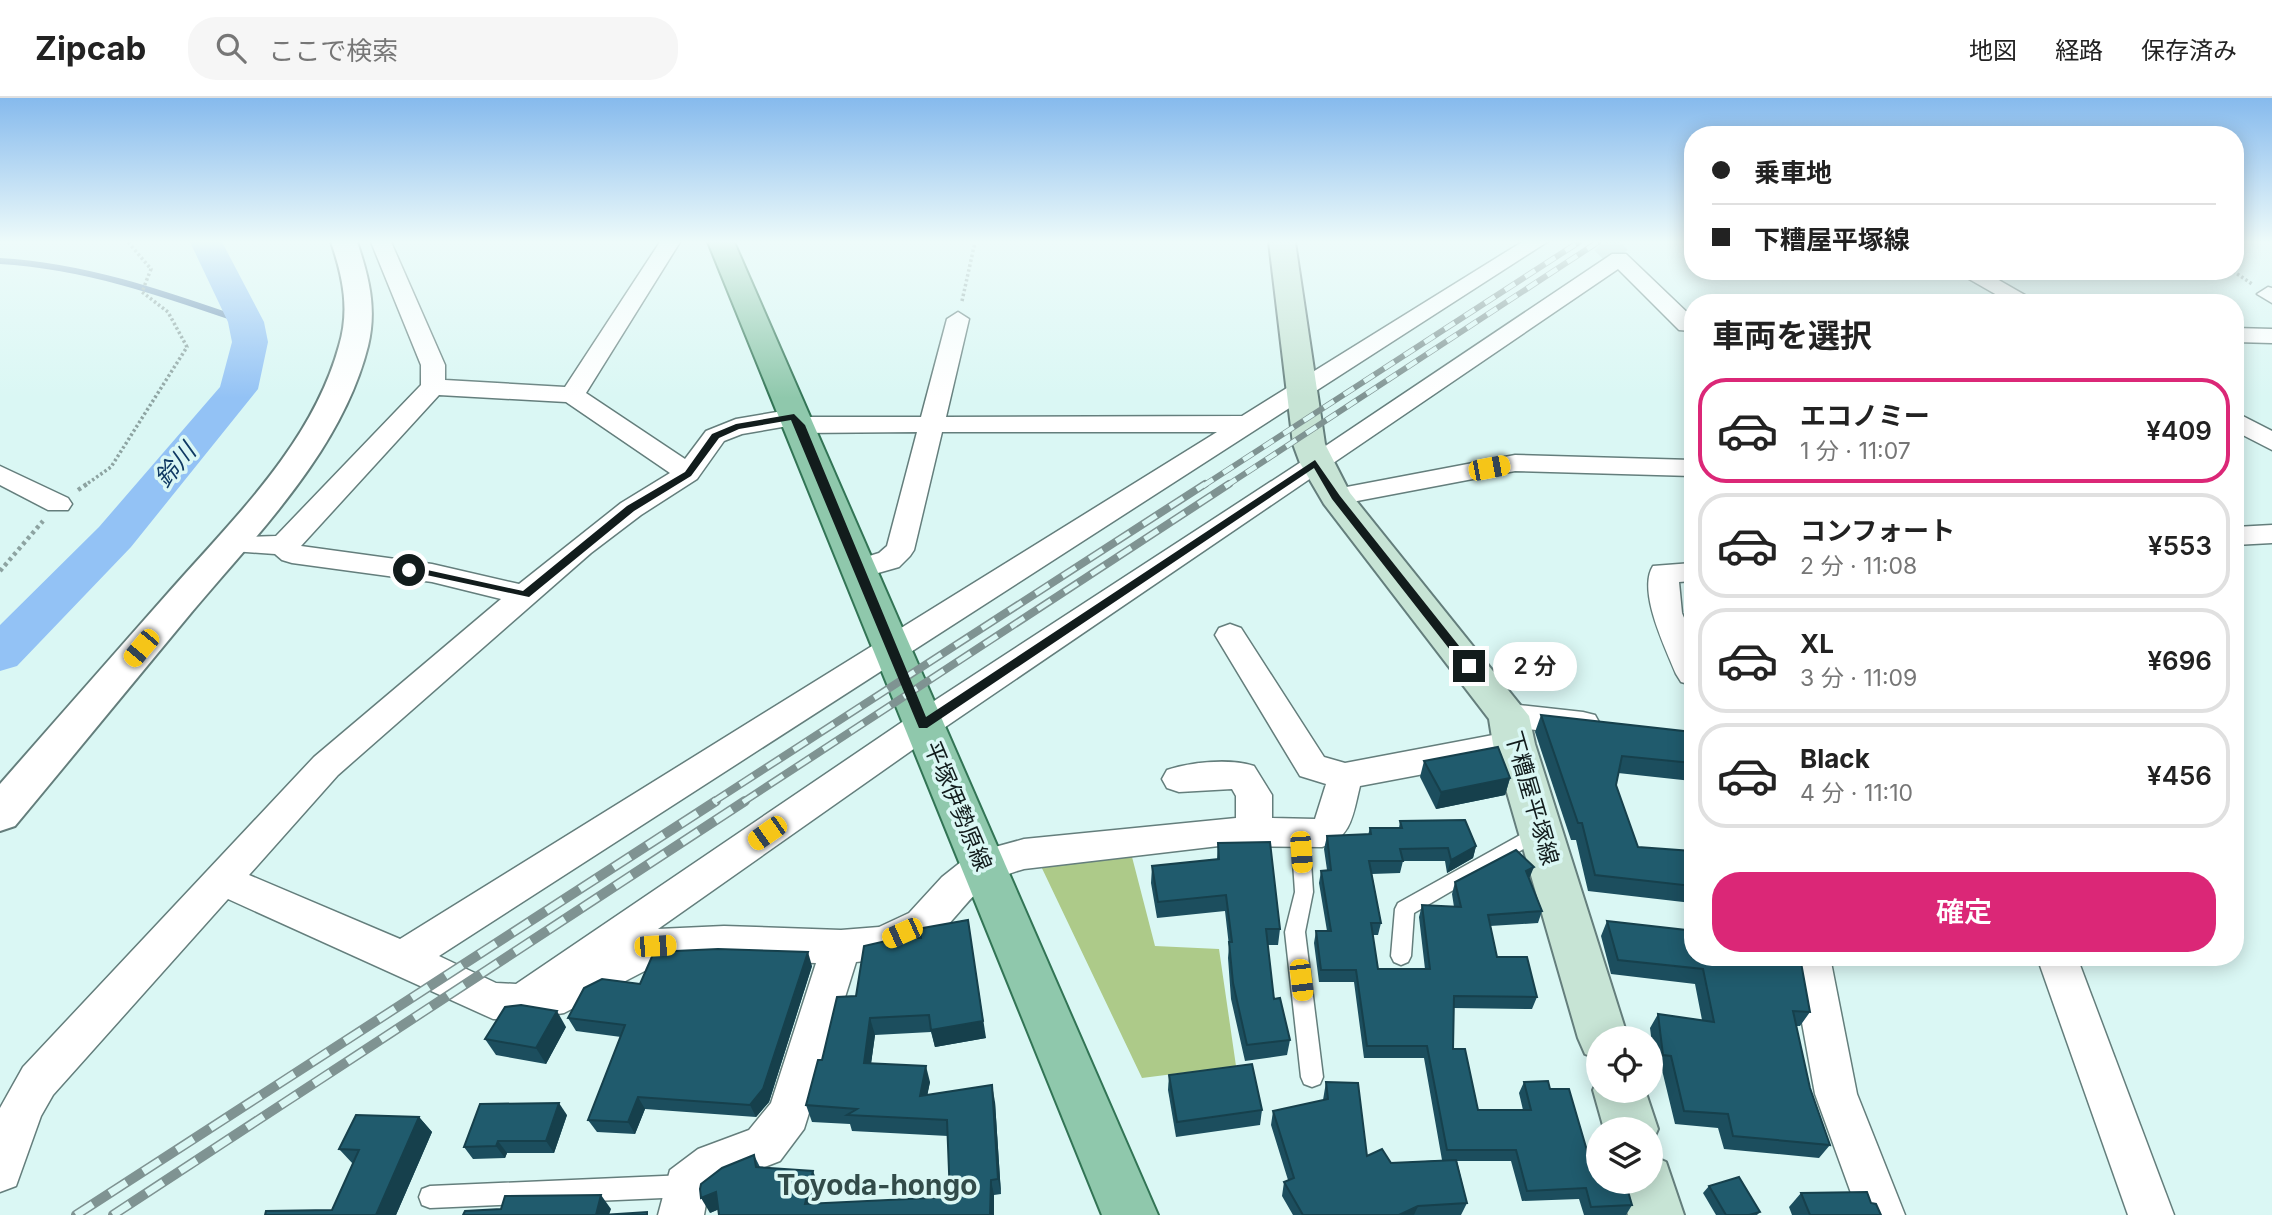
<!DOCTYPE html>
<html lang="ja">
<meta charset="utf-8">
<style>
body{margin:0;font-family:Inter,"Noto Sans JP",sans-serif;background:#f6f6f6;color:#222;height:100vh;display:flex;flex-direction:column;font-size:26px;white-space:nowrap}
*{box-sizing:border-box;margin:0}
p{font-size:23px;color:#767676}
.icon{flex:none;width:38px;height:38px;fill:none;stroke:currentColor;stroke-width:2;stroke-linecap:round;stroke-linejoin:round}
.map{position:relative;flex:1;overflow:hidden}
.panel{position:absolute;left:1684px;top:196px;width:560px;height:672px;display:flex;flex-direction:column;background:#fff;border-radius:28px;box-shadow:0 4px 18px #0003}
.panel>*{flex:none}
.guide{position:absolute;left:1684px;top:28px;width:560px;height:154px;border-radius:28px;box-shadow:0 4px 18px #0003;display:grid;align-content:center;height:154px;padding:0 28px;background:#fff}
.controls{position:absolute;left:1586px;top:928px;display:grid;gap:14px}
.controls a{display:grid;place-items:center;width:77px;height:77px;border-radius:50%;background:#fff;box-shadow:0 4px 18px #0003;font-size:35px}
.end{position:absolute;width:32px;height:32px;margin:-16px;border:9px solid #121c1c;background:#fff;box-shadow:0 0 0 4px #fff}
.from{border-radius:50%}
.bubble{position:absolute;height:49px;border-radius:24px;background:#fff;box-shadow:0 4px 18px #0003;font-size:23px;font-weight:600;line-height:49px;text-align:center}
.car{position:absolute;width:21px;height:42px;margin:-21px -10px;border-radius:9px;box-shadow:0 0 5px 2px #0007;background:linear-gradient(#f5c518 24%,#345 0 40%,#f5c518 0 76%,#345 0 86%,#f5c518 0)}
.guide b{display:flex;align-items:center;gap:24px;height:66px;font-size:26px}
.guide b+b{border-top:2px solid #e0e0e0}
.guide i{width:18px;height:18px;background:#222}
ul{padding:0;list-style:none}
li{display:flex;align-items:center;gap:21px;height:105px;margin:0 14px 10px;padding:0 14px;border:4px solid #e0e0e0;border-radius:28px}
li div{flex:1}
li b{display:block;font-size:26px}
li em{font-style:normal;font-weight:600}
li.on{border-color:#db2777}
li>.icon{width:63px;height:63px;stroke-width:1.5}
h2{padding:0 28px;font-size:32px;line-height:84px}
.primary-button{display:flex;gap:14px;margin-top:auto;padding:14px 28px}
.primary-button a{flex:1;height:80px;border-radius:28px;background:#db2777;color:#fff;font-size:28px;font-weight:600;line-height:80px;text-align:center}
header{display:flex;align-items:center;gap:42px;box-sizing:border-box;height:98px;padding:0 35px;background:#fff;border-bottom:2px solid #e0e0e0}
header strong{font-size:33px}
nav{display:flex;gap:38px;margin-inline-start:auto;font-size:24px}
.search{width:490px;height:63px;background:#f6f6f6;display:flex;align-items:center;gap:18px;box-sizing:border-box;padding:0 24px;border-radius:28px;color:#767676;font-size:26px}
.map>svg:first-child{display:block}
</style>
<header>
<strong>Zipcab</strong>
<div class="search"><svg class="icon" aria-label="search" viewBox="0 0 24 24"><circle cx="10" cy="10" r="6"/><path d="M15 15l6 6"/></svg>ここで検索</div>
<nav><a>地図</a><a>経路</a><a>保存済み</a></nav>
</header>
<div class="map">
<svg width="2272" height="1117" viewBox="0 0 2272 1117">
<rect width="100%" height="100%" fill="#daf7f4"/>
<!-- green -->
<path fill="#adca89" d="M1131 755 1155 848 1219 851 1236 968 1142 980 1039 764Z"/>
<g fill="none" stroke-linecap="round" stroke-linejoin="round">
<!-- stream -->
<path stroke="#6c90b4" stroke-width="6" d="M0 163C86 168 165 196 246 224"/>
<!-- river -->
<path fill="#93c2f5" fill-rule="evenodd" d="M190 144H222L264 224 268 244 258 291 131 449 17 568 0 573V527L99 429 220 289 232 244 228 224Z"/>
<!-- minor-tunnel -->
<path stroke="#bcd6d4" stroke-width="24" stroke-dasharray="24 12" stroke-linecap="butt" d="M1603 144 1619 160"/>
<defs>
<g id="service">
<path d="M1300 727 1306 729 1309 734 1313 794 1305 834 1323 979 1320 986 1312 989 1304 986 1301 979 1285 834 1295 794 1291 734 1294 729Z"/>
<path d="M1538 727 1544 729 1547 734 1544 739 1414 815 1411 858 1408 864 1401 867 1394 864 1391 858 1395 811 1398 805Z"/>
<path d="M686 1077 694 1080 697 1088 694 1096 686 1099 430 1110 422 1107 419 1099 422 1091 430 1088Z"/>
</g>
<g id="minor">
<path d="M371 144H391L445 267V282L565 289 660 144H680L586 295 685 361 706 333 736 321 794 311 803 314 806 319H921L947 221 958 214 969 221 946 319 1242 318 1522 144H1547L439 858 496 885 516 886 911 618 1324 349 1612 156H1626L1692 219V233L1679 232 1618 171 935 636 658 831 724 828 841 832 879 829 909 815 942 779 971 756 984 752 1024 741 1236 720V698L1232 691 1179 694 1167 690 1162 681 1167 672C1191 664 1230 660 1254 668L1272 697V720L1315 721 1326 686 1300 678 1215 537 1219 530 1230 526 1241 530 1324 659 1345 665 1514 633 1526 637 1531 646 1526 655 1514 659 1360 688C1353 716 1352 740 1322 749L1219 748 1024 771C973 785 973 803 939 836 921 853 880 862 856 864L804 1031 780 1063 729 1083 707 1100 704 1117H658L670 1072 698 1051 749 1032 771 1005 816 865 724 862 660 865 564 915 522 922 493 921 228 801 53 997 41 1018 16 1088 0 1094V1010L23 969 314 659 501 501 432 484 292 465 282 462 275 456 219 452 215 446 219 440 276 438 421 287V267ZM439 297 566 304 670 375 621 405 519 486 432 466 301 448ZM788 328 791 332 800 335 917 334 887 448 879 455 847 465 842 472 847 479 857 481 899 469 910 458 914 452 942 334H1217L400 841 249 777 338 677 591 455 641 417 697 381 724 343 742 336Z"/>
<path d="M1955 173H1983L2039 205H2011Z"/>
<path d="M2268 189 2272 190V205L2257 196Z"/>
<path d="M2235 230 2272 231V245L2235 244Z"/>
<path d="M2235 314 2272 333V352L2235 333Z"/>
<path d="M1515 357 1692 362V378L1515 373 1336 407 1326 405 1322 399 1326 393 1336 391Z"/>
<path d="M0 368 68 400 72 406 68 412H48L0 387Z"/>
<path d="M2272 427V445L2235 447V429Z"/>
<path d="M1692 465V483L1679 484 1682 515 1692 539V587L1681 584 1676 576C1666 551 1637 493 1653 468Z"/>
<path d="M1509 606 1583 614 1595 617 1600 626 1595 635 1583 638 1497 627 1492 618 1497 609Z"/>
<path d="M1790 859H1830L1857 996 1905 1117H1859L1815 996Z"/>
<path d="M2037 859H2077L2174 1117H2128Z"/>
</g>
<path id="tertiary" d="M331 144H357C369 179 377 211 368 248 342 352 258 435 191 515 132 586 74 657 15 728L0 733V686C56 622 112 558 168 495 234 420 312 346 339 248 350 212 343 179 331 144Z"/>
<g id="secondary">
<path d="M1269 144H1295L1325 346 1350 395 1529 618 1535 646 1628 940H1598V961L1585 956 1578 940 1493 646 1489 621 1324 406 1300 365 1293 346Z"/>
<path d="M1598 981V992H1645L1658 1031 1650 1049V1031H1604L1593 992Z"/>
<path d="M1650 1057 1666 1064 1684 1117H1628L1618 1083H1650Z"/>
</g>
<path id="primary" d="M708 144H734L1158 1117H1102Z"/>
</defs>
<!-- service casing -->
<use href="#service" stroke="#647e7c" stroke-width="3"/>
<!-- minor casing -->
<use href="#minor" stroke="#647e7c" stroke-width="3"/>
<!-- tertiary casing -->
<use href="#tertiary" stroke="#647e7c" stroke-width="4"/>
<!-- secondary casing -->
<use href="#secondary" stroke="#647e7c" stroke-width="4"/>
<!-- primary casing -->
<use href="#primary" stroke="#327455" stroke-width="4"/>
<!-- path-far1 -->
<g stroke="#8da3a1" stroke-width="3.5" stroke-dasharray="2.5 2.5" stroke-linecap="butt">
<path d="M2233 173 2252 186"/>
<path d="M962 203 975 144"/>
<path d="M84 388 111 369 187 249 168 214 142 194 151 171 128 144"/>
</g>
<!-- path -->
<g stroke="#8da3a1" stroke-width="4.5" stroke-dasharray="3.5 3.5" stroke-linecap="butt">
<path d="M78 392 87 386"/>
<path d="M0 473 43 423"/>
</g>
<!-- service -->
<use href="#service" fill="#fff" fill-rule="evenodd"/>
<!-- minor -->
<use href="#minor" fill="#fff" fill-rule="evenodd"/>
<!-- tertiary -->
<use href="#tertiary" fill="#fff" fill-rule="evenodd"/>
<!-- secondary -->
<use href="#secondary" fill="#c7e4d5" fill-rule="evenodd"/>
<!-- primary -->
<use href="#primary" fill="#8fc8ac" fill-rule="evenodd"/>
<defs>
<g id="rail-far2">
<path d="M1203 388 1579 144"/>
<path d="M1226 388 1598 144"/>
</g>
<g id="rail-far1">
<path d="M713 704 1205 386"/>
<path d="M743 704 1229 386"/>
</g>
<g id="rail">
<path d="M76 1117 716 703"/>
<path d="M113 1117 745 703"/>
</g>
</defs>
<!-- rail-far2 casing -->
<use href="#rail-far2" stroke="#7f9392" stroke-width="6"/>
<!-- rail-far1 casing -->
<use href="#rail-far1" stroke="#7f9392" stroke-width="8"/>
<!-- rail casing -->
<use href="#rail" stroke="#7f9392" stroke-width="10"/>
<!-- rail-far2 -->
<use href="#rail-far2" stroke="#daf7f4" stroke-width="4.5" stroke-dasharray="12" stroke-linecap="butt"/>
<!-- rail-far1 -->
<use href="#rail-far1" stroke="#daf7f4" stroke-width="5" stroke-dasharray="16" stroke-linecap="butt"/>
<!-- rail -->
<use href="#rail" stroke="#daf7f4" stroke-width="7" stroke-dasharray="20" stroke-linecap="butt"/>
</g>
<!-- wall -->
<g fill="#1c4e5e">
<path d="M1541 617 1692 634V683L1618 675 1616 687 1638 749 1692 753V805L1588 793 1576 742H1571L1535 634Z"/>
<path d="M1424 663 1510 680 1505 697 1436 711 1420 679Z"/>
<path d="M1400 723 1476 748 1473 760 1447 775 1445 763H1403L1400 775 1372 776 1381 825 1378 837H1373L1378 871H1425L1419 819 1422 807 1454 809 1452 796 1455 784 1529 780 1542 813 1538 825 1490 828 1497 859 1537 899 1532 911 1453 910V951L1478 1012H1523L1519 995 1524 984 1550 991 1588 1056 1632 1107 1626 1117H1584L1579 1101 1522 1103 1511 1063H1457L1467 1105 1461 1117H1293L1282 1098 1284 1084 1288 1082 1271 1027 1273 1013 1323 1002 1326 984 1367 1058 1391 1065 1442 1062 1424 960H1364L1354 884H1319L1314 845 1316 833H1327L1319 785 1321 773 1327 772 1324 751 1327 738 1368 737 1370 730H1399Z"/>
<path d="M1218 745 1280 831 1278 847H1268L1274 901 1290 942 1287 957 1245 963 1231 901 1228 860 1229 848 1225 813 1157 820 1151 785 1152 768 1217 761Z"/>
<path d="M1607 823 1690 849 1810 914 1800 928H1796L1810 990 1830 1047 1819 1060 1724 1051 1718 1030 1675 1026 1662 972 1655 970 1650 930 1658 916 1702 922 1695 886 1611 876 1601 838Z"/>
<path d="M921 840 986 940 935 949 931 934 875 937 871 965 930 984 927 997 995 1004 1001 1096 994 1097V1117H719V1111L710 1115 754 1057 760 1069 819 1088 815 1106 950 1099 948 1038 852 1033 850 1026 812 1024 806 1007 822 962 856 898Z"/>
<path d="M812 868 769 1004 756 1019 645 1011 635 1036 597 1034 588 1022 621 939 576 933 568 920 640 886Z"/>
<path d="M566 929 546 966 496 957 485 941Z"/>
<path d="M1169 977 1262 1012 1260 1027 1176 1039 1168 992Z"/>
<path d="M567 1017 554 1055H507L505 1060 473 1061 464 1049Z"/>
<path d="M419 1019 432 1034 396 1117H265L332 1112 353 1066 339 1051Z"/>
<path d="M1709 1088 1760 1114 1757 1117H1716L1703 1095Z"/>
<path d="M1801 1095 1871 1105 1881 1117H1792L1789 1109Z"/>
</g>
<!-- shaded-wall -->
<g fill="#16404c">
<path d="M1510 680 1505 697 1436 711 1441 694Z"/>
<path d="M1476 748 1473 760 1447 775 1451 762Z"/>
<path d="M1534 769 1529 781 1526 773Z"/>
<path d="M968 822 986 940 935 949 931 932Z"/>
<path d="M808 854 812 868 769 1004 756 1019 750 1007Z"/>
<path d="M557 913 566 929 546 966 536 950Z"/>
<path d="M870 920 875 937 869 981 864 965Z"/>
<path d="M926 968 930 984 924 1014 920 998Z"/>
<path d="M992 987 995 1004 1001 1096 998 1081Z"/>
<path d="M638 999 645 1011 635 1036 628 1024Z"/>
<path d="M559 1005 567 1017 554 1055 546 1043Z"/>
<path d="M419 1019 432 1034 396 1117H376Z"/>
<path d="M498 1043 507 1055 505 1060 496 1048Z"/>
<path d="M813 1073 819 1088 812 1117 805 1106Z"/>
<path d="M991 1082 994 1097V1117H990Z"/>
<path d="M716 1094 724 1109 710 1115 701 1100Z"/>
<path d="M601 1097 611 1111 609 1117H596Z"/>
<path d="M1418 1108 1414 1117H1399Z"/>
</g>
<!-- building -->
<g fill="#205b6d" stroke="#16404c" stroke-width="2">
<path d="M1541 617 1692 634V665L1622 658 1616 687 1638 749 1692 753V788L1595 777 1582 725H1578Z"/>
<path d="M1498 649 1510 680 1441 694 1424 663Z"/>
<path d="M1465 722 1476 748 1451 762 1448 750 1400 751 1403 763H1369L1381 825H1371L1378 871H1430L1422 807 1461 809 1455 784 1516 752 1534 769 1526 773 1542 813 1488 817 1497 859H1527L1537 899 1454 898 1453 951H1465L1478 1012H1531L1524 984 1548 983 1550 991H1569L1588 1056H1598V1083H1625L1632 1107 1591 1109 1586 1090 1527 1093 1516 1052H1447L1427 948H1367L1356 872H1321L1316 833H1331L1321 773 1331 772 1327 738 1371 736 1370 730H1402L1400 723Z"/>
<path d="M1270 744 1280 831H1266L1274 901 1280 900 1290 942 1247 947 1233 885 1229 844H1232L1226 797 1158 804 1152 768 1219 761 1218 745Z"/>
<path d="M968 822 983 923 931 932 929 917 870 920 864 965 926 968 920 998 992 987 998 1081 991 1082 990 1117H719L716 1094 701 1100 700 1091 701 1086 722 1070 754 1057 756 1069 813 1073 805 1106 950 1099 947 1022 847 1017 857 1011 806 1007 818 962H822L837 899 856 898 864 848 899 840H921L920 832 923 830Z"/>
<path d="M1607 823 1686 832 1690 849H1692V859H1800L1810 914 1793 913 1810 990 1830 1047 1733 1038 1728 1016 1684 1013 1671 958 1663 957 1658 916 1714 924 1703 871 1618 862Z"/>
<path d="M718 851 808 854 763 991 750 1007 638 999 628 1024 588 1022 625 927 568 920 584 890 602 881 640 886 654 854Z"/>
<path d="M521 907 557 913 536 950 485 941 505 909Z"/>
<path d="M1252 966 1262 1012 1177 1024 1169 977Z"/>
<path d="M1326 984 1358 985 1367 1058 1382 1051 1391 1065 1456 1062 1467 1105 1418 1108 1399 1117H1303L1284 1084 1294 1080 1273 1013 1328 1001Z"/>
<path d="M559 1005 546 1043H498L496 1048 464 1049 480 1006Z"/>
<path d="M356 1017 419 1019 376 1117H265L266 1113 332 1112 359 1052 339 1051Z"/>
<path d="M1739 1079 1760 1114 1749 1117H1726L1709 1088Z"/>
<path d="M1867 1094 1871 1105 1876 1106 1881 1117H1810L1801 1095Z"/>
<path d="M601 1097 596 1117H463L465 1113 501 1111 505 1098Z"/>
<path d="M647 1114V1117H602Z"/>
</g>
<!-- sky -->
<linearGradient id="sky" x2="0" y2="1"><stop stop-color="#86baed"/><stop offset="0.48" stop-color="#eefbfa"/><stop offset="1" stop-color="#eefbfa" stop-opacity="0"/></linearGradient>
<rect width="2272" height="300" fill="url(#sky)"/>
<!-- route -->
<path fill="#121c1c" d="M794 316 805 327 926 619 1315 362 1340 398 1475 568 1465 571 1332 401 1314 370 927 630H919L791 322 739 331 719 340 691 378 634 413 529 499 403 472 409 468 523 493 627 408 685 374 712 336 736 326Z"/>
<g text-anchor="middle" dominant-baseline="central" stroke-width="7" stroke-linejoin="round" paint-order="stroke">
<!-- street labels -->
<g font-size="23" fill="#121c1c" stroke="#daf7f4">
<text transform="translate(1532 700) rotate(74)">下糟屋平塚線</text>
<text transform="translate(958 708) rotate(67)">平塚伊勢原線</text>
</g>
<!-- water labels -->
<g font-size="24" font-style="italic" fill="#103a63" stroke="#daf7f4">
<text transform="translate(175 367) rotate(-50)">鈴川</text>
</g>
<!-- near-neighbourhood labels -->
<g font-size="28" font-weight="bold" fill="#324b49" stroke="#daf7f4">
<text x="877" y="1087">Toyoda-hongo</text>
</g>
</g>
</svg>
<div class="controls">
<a><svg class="icon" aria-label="locate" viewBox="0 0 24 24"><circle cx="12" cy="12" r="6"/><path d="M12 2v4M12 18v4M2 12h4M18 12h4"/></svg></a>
<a><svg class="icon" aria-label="layers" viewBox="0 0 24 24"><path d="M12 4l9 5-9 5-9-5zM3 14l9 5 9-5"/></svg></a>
</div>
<i class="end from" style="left:409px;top:472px"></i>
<i class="end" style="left:1469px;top:568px"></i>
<div class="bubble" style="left:1493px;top:544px;width:84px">2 分</div>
<i class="car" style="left:1489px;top:370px;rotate:79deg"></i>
<i class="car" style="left:141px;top:550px;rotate:220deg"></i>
<i class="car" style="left:767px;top:735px;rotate:235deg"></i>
<i class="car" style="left:1301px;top:754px;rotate:176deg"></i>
<i class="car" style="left:902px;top:835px;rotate:246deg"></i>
<i class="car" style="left:655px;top:848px;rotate:87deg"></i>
<i class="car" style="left:1301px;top:882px;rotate:173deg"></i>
<div class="guide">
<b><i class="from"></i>乗車地</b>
<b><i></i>下糟屋平塚線</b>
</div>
<section class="panel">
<h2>車両を選択</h2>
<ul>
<li class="on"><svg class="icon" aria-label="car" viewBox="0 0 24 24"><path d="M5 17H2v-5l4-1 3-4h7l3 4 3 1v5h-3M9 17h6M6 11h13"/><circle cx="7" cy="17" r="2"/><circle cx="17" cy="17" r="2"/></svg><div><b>エコノミー</b><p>1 分 · 11:07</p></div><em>¥409</em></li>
<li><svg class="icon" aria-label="car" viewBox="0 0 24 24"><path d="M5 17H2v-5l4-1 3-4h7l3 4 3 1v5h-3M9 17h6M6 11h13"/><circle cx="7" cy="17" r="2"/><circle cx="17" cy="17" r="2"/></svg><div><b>コンフォート</b><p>2 分 · 11:08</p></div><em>¥553</em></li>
<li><svg class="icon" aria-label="car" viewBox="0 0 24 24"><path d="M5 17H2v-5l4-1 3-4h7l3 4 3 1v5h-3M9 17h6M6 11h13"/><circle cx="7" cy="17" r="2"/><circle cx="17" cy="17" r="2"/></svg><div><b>XL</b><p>3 分 · 11:09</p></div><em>¥696</em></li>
<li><svg class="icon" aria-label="car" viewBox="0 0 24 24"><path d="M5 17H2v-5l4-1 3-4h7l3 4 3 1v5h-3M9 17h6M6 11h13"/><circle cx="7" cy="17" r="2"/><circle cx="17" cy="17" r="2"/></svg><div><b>Black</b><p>4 分 · 11:10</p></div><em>¥456</em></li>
</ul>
<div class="primary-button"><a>確定</a></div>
</section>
</div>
